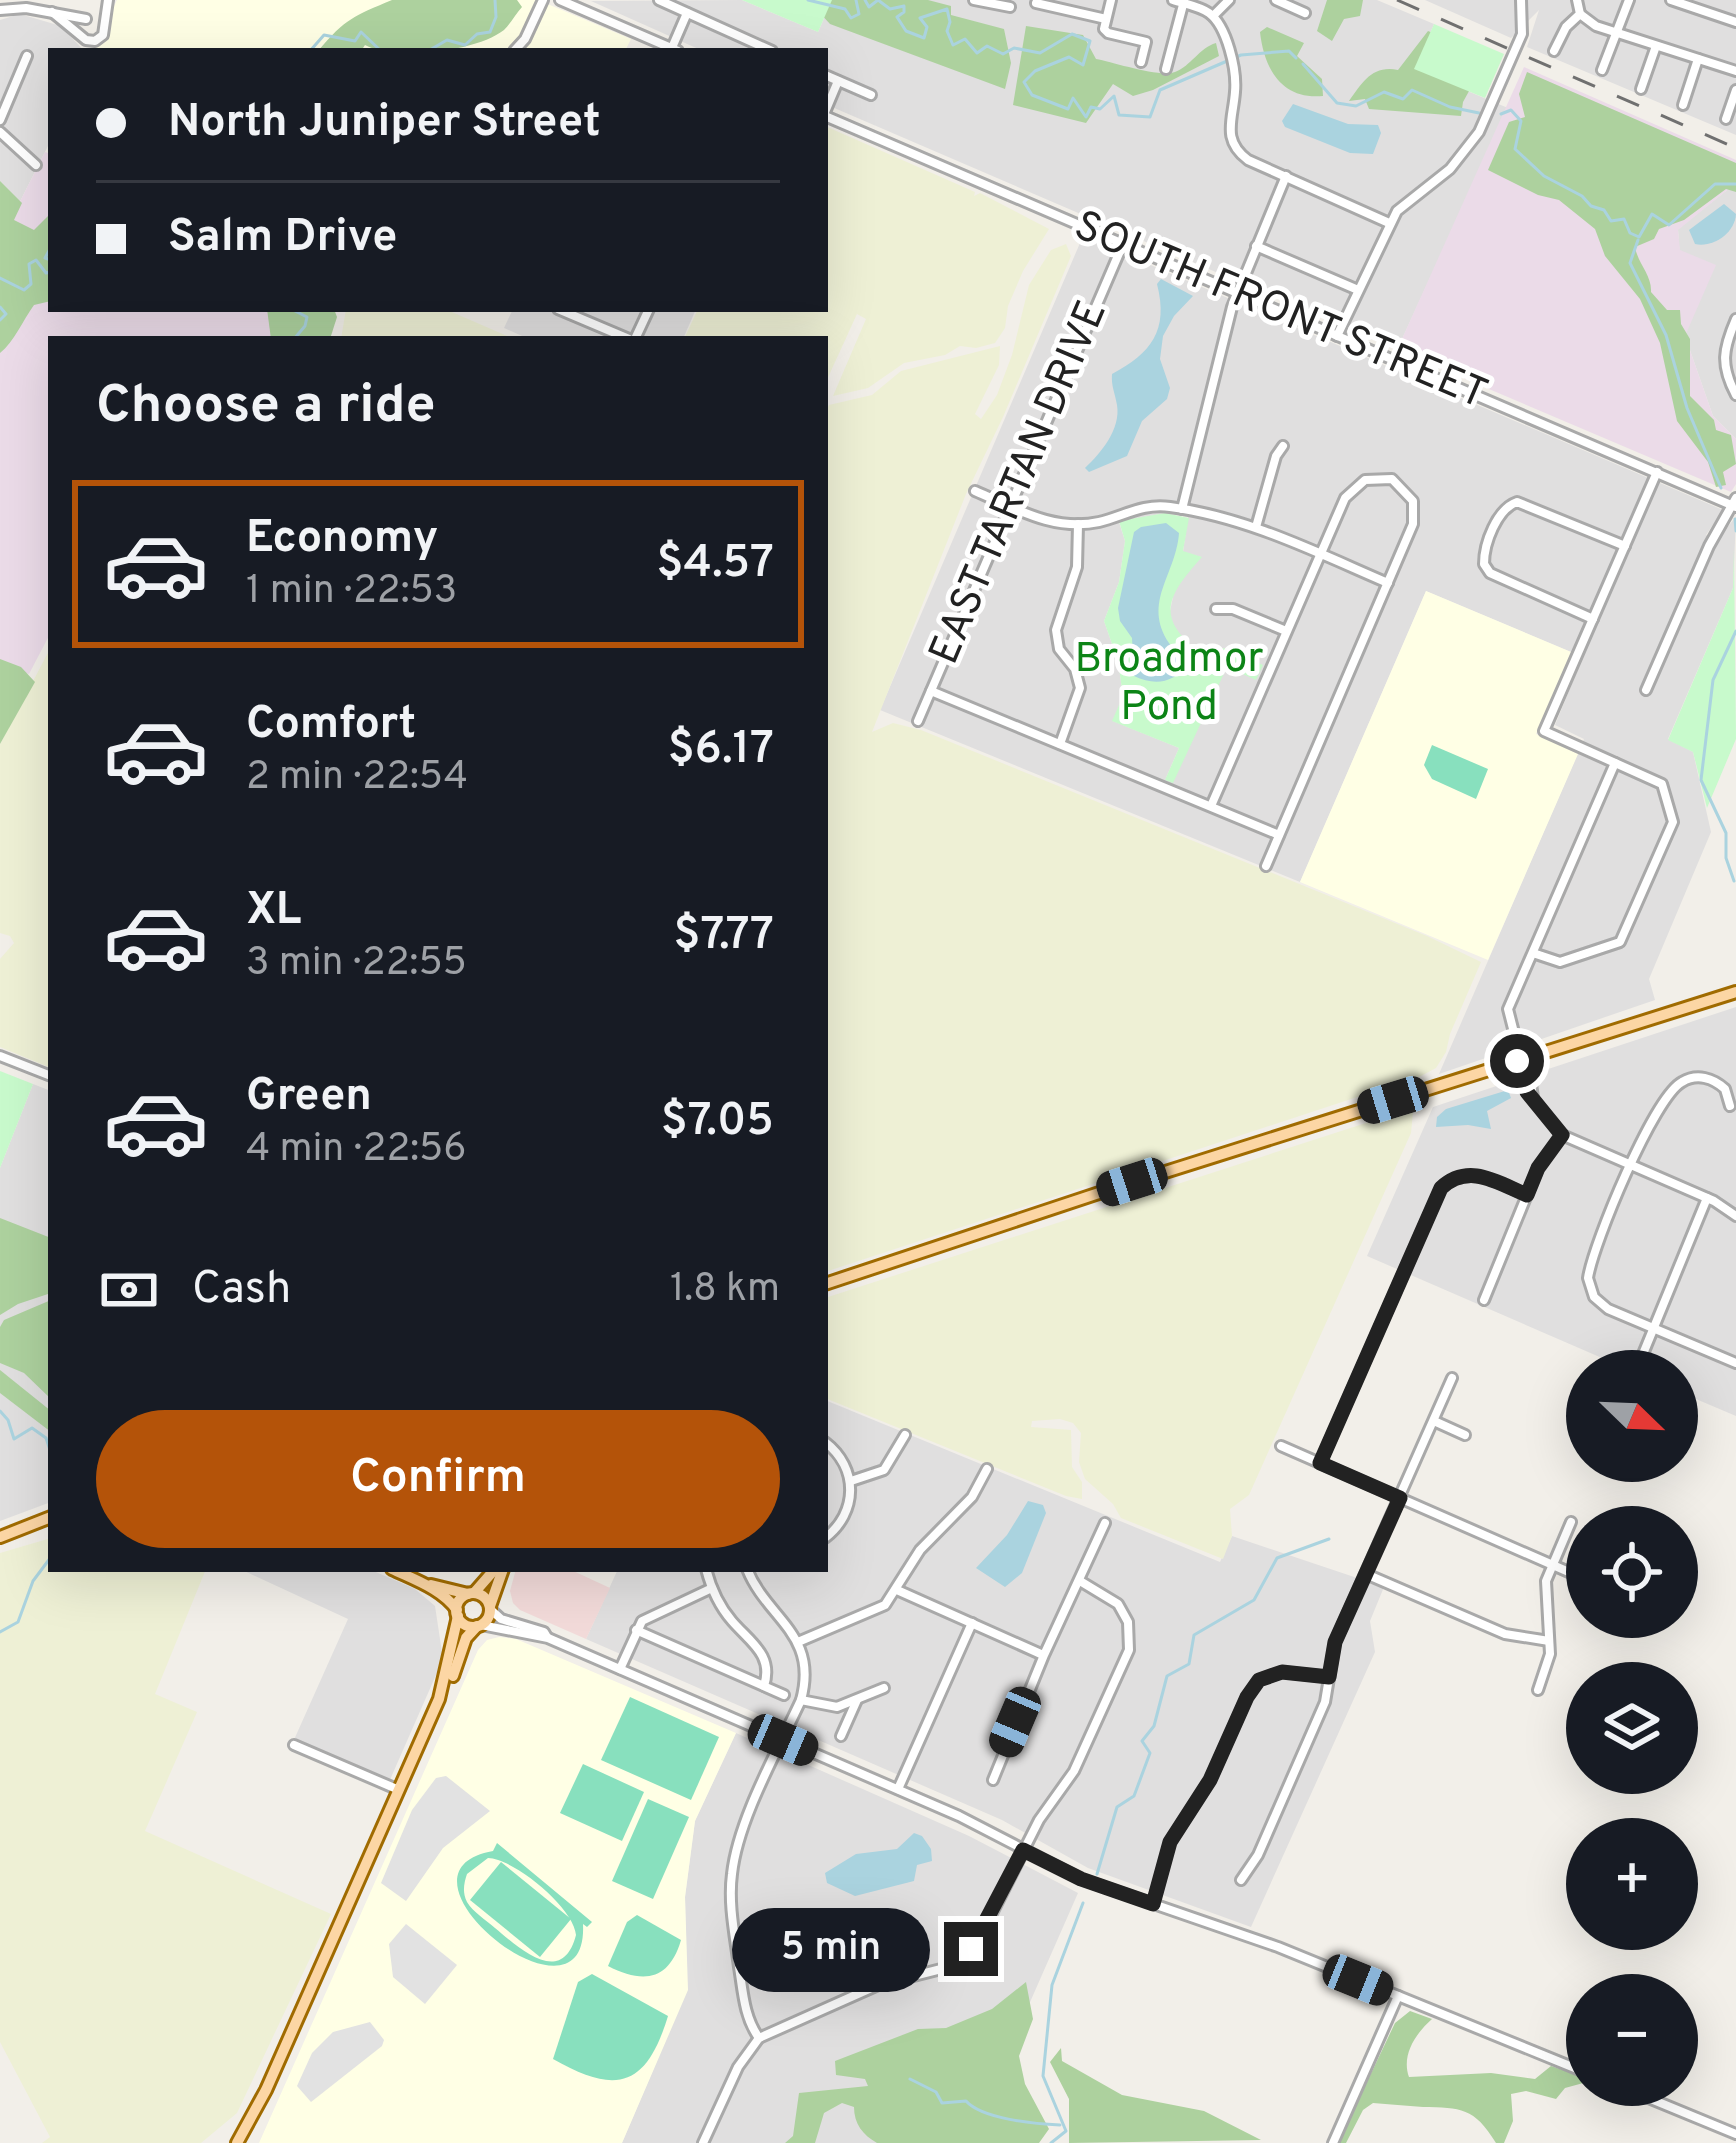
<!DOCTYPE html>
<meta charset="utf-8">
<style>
body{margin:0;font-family:Overpass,sans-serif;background:#20242c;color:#f1f3f6;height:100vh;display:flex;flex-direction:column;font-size:45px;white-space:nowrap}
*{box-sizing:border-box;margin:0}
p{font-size:39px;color:#9ea1a6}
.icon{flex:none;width:66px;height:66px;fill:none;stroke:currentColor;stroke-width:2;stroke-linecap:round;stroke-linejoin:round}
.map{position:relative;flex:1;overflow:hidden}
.sheet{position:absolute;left:48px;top:336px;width:780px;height:1236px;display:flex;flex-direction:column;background:#171b24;border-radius:0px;box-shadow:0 12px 48px #0002}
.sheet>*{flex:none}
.top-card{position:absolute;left:48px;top:48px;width:780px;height:264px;border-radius:0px;box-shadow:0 12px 48px #0002;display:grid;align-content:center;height:264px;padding:0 48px;background:#171b24}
.needle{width:78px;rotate:113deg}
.buttons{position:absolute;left:1566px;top:1350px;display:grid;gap:24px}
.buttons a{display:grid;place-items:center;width:132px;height:132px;border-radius:50%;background:#171b24;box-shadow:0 12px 48px #0002;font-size:60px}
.end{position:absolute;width:54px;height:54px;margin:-27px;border:15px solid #222;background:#fff;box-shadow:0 0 0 6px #fff}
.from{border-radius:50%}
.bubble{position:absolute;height:84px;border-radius:42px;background:#171b24;box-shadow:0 12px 48px #0002;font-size:39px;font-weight:600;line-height:84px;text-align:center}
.car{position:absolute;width:36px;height:72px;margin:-36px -18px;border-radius:15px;box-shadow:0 0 9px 3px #0007;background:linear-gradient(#222 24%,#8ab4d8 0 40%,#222 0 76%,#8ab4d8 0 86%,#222 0)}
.top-card b{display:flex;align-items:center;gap:42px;height:114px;font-size:45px}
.top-card b+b{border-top:3px solid #363941}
.top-card i{width:30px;height:30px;background:#f1f3f6}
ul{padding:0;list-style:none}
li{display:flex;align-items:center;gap:36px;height:168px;margin:0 24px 18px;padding:0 24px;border:6px solid transparent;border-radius:0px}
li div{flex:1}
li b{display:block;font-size:45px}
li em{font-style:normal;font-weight:600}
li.current{border-color:#b45309}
li>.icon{width:108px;height:108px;stroke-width:1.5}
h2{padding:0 48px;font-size:54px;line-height:144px}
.pay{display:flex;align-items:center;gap:30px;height:132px;padding:0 48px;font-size:45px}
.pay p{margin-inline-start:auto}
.primary-button{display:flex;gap:24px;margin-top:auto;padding:24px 48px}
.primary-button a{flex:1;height:138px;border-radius:72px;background:#b45309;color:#fff;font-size:48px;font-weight:600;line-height:138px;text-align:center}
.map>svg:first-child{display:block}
</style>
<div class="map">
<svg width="1736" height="2143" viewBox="0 0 1736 2143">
<rect width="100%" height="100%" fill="#f2efe9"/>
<!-- residential -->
<g fill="#e0dfdf" fill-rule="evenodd">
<path d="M742 0 818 32 832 0H1377L1434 24 1415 69 1508 108 1397 350 825 104V51H703L591 1Z"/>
<path d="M1425 0H1736V135L1527 47 1539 10 1511 38Z"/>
<path d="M20 14 61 26 84 51H51V140L0 241V20Z"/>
<path d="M1736 183V439L1713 416 1685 336 1678 229Z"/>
<path d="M1083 236 1723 510 1706 535 1716 540 1736 517 1733 588 1668 739 1693 752 1711 832 1649 979 1655 1000 1439 1074 1584 739 1555 725 1583 657 1426 591 1300 882 880 710ZM1165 513 1188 517 1183 552 1201 557 1175 587 1169 616 1179 637 1200 652 1226 648 1262 666H1227L1165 780 1179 748 1113 721 1123 696 1118 661 1104 621 1119 582 1125 541 1119 522Z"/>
<path d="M513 309H696L683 339H529L504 328Z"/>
<path d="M1736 1007V1416L1677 1391V1371H1632L1367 1256 1433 1107Z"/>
<path d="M33 1084 51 1091V1502L0 1521V1168Z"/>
<path d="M825 1400 1220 1562 1232 1536 1384 1587 1370 1621 1375 1652 1251 1927 1088 1868 1002 1820 586 1639 618 1569H825Z"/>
<path d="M240 1569H369L415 1589 435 1606 443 1659 389 1782 293 1742 348 1619Z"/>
<path d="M736 1733 969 1836 1078 1893 968 2143H622L687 1990 685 1897 695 1821Z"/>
</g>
<!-- commercial -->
<path fill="#f2dad9" d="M516 1569H569L610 1588 586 1639 520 1610 513 1603 510 1591Z"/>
<!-- industrial -->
<g fill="#ebdbe8">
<path d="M1524 67 1736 160V183L1678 230 1680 250 1716 265 1685 336 1713 416 1736 439V484L1731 492 1397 350Z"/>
<path d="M45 152 51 154V309H334L323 339H51V632L29 674 0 663V241Z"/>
</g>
<!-- education -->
<g fill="#ffffe5">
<path d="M117 0H538L631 39 625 51H93Z"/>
<path d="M1426 591 1571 652 1536 734 1578 754 1488 960 1300 882Z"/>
<path d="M499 1637 516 1639 736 1733 695 1821 685 1897 688 1990 622 2143H259L478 1650 487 1640Z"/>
</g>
<!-- farmland -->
<g fill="#eef0d5">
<path d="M825 126 975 192 974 196 980 193 1049 229 1023 271 1008 306 1005 328 995 343 976 348 960 346 945 355 904 363 868 388 833 396 866 319 857 314 825 384V339H684L698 309H825Z"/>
<path d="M1066 244 1071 256 1003 417 966 494 872 732 893 723 921 730 1427 936 1481 962 1450 1034 1446 1052 1436 1068 1421 1076 825 1272V413L829 405 872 395 901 371 1000 346 999 365 975 414 981 419 997 395 1012 355 1029 285 1051 250Z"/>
<path d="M346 309H445L514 339H341Z"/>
<path d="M51 647V1068L0 1047V959L14 943 10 936 0 933V744Z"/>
<path d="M1403 1111 1413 1112 1411 1133 1249 1495 1230 1509 1232 1536 1223 1559 1121 1518 1113 1504 1085 1479 1079 1462 1081 1433 1073 1423 1060 1419 1032 1421 1031 1427 1071 1430 1072 1467 1082 1482V1499L1066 1496 825 1398V1298Z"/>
<path d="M51 1538V1569H206L155 1694 197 1712 145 1831 331 1914 237 2113 201 2143H42L50 2137 0 2042V1553Z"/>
</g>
<!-- forest -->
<g fill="#add19e">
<path d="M392 0H517L522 7C516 14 510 24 504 30 476 52 395 61 365 45L361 51H318C346 18 354 16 392 0Z"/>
<path d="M808 0H928L951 6V15L1004 29 1011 63 1005 89 830 24Z"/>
<path d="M1327 0H1363L1360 16 1344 19 1332 41 1317 31Z"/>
<path d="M1026 26 1083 35 1096 59C1113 62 1160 78 1175 72 1191 66 1199 48 1216 43L1219 56 1153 90 1133 96 1113 84 1086 123 1013 105Z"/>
<path d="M1267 27 1304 43 1297 56 1322 79 1323 96C1281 100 1264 68 1260 32Z"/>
<path d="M1428 31 1468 47 1479 73 1463 102 1461 116 1369 109 1365 99 1349 101C1363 82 1372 65 1398 70Z"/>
<path d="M1527 72 1736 163V192L1726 189 1684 220 1659 229 1654 239 1635 247C1638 264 1652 275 1651 292L1667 310H1680L1681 324 1690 339V396L1714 420 1716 430 1731 435 1736 464 1723 472 1726 485 1716 487 1708 462 1677 421 1660 343 1640 299 1605 256 1595 229 1559 200 1538 195 1488 170 1509 122 1525 117 1519 94Z"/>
<path d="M0 181 22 203 14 220 34 230 51 213V301L34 305C23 320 14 342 0 353Z"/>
<path d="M267 309H334L337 317 330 339H271Z"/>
<path d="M0 659 21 667 35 682 0 744Z"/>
<path d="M0 1218 51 1238V1293L18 1304 0 1315Z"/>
<path d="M51 1300V1399L24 1373 0 1363V1327L4 1320Z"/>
<path d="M0 1370 51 1411V1432L0 1393Z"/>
<path d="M1026 1982 1033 2019 1019 2056 1025 2084 1049 2129 1039 2143H877C863 2135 854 2124 854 2107L842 2103 824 2113 815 2143H785L793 2136 799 2093 868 2086 865 2079 836 2075 835 2061 918 2029 946 2028 992 2009Z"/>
<path d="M1410 2011 1432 2019C1416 2033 1401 2055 1409 2077L1491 2073 1535 2079 1551 2066 1587 2078V2082L1565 2088 1556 2099 1526 2091 1511 2094 1513 2121 1504 2143H1496C1474 2107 1461 2108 1423 2107 1406 2106 1389 2104 1373 2103L1363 2110 1346 2143H1338L1395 2023Z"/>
<path d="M1061 2048 1062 2061 1122 2095 1204 2111 1261 2140 1069 2143V2099L1050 2062Z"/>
</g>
<!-- park -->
<g fill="#c8facc">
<path d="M742 0H832L818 32Z"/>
<path d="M1434 24 1504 54 1485 98 1414 69Z"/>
<path d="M1165 513 1189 518 1183 551 1202 557C1169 594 1153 617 1200 652L1226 648 1263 665 1256 680 1227 667 1173 783 1165 780 1179 748 1112 721 1123 696 1118 661 1104 621 1119 582 1125 541 1119 521Z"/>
<path d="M1734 549 1736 739 1707 808 1693 752 1668 740 1733 588Z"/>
<path d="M0 1071 33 1084 0 1168Z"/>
</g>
<!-- pitch -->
<g fill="#88e0be" fill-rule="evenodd">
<path d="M1432 745 1488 769 1476 799 1432 779 1424 765Z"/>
<path d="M630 1697 719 1737 691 1800 601 1760Z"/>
<path d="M583 1764 644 1792 622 1841 560 1813Z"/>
<path d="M648 1799 689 1817 653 1899 612 1881Z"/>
<path d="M497 1843 592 1922 587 1927 583 1924C589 2043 374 1872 493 1851ZM488 1858C515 1859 574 1908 576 1935 562 1989 518 1947 495 1928 486 1920 473 1912 467 1902 462 1892 464 1883 467 1874Z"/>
<path d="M501 1862 571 1919 540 1957 470 1900Z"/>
<path d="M637 1915 681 1940C669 1981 643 1984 608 1966L627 1922Z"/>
<path d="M592 1974 668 2016C646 2088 616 2095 553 2059L578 1982Z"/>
</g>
<!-- parking -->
<g fill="#e2e2e2">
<path d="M446 1776 490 1811 443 1848 406 1901 381 1883 412 1810 436 1778Z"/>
<path d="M406 1924 457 1965 425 2004 393 1977 389 1944Z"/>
<path d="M370 2022 384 2040 382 2046 311 2102 297 2086 312 2053 333 2032Z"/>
</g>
<!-- water -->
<g fill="#aad3df">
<path d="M1293 104 1348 124 1378 125 1381 133 1373 154 1350 153 1285 127 1282 121Z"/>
<path d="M1724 204 1736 214C1735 233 1713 248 1695 244L1689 230Z"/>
<path d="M1161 279 1193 296 1174 316 1163 336 1160 359 1170 388 1167 399 1142 421 1127 456 1089 472 1085 468C1101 453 1121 429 1117 405 1115 393 1111 386 1112 374 1151 353 1169 331 1157 284Z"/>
<path d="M1166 523 1179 533C1176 575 1142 602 1169 643 1174 651 1182 657 1188 665 1173 683 1155 686 1134 676L1132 638 1120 621 1118 608 1134 532 1141 527Z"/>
<path d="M1508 1090 1511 1098 1487 1111 1491 1129 1468 1125 1436 1127 1437 1117 1446 1109Z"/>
<path d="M1028 1501 1043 1505 1046 1513 1022 1573 1005 1587 976 1568 1007 1535Z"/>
<path d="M914 1833 922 1836 931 1849 932 1861 917 1865 914 1881 855 1896 827 1883 825 1873 856 1854 897 1849Z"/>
</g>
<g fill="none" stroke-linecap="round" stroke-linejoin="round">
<!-- stream -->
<g stroke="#aad3df" stroke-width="3">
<path d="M808 0 845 9 851 18 859 14 856 0"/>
<path d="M865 0 869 7 878 0 890 9 904 6V12L897 17 906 31 924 38 927 27 920 18 947 9 950 22 947 31 953 45 965 39 977 53 987 46 1003 54 1014 48 1040 53 1072 34 1090 41 1083 65 1069 57 1035 71 1024 82 1032 95 1068 109 1073 98 1086 117 1091 107 1100 109 1114 96 1119 115 1150 117 1160 90 1241 55 1289 51 1296 58"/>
<path d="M310 51 324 35 355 41 361 32 381 51"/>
<path d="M428 51 447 40 465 45 477 34 490 32 496 17 495 0"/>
<path d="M1303 64 1337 103 1356 106 1384 92 1403 99 1412 90 1450 107 1479 113"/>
<path d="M1501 114 1511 110 1521 121 1515 149 1544 176 1582 196 1591 206 1604 210 1611 221 1624 219 1630 233 1639 237 1652 214 1669 225 1715 184H1736"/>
<path d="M1638 240 1630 263 1666 335 1687 408 1721 488"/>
<path d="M51 247 45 258 51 260"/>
<path d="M0 278 24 290 31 284 29 264 36 260 46 273 51 272"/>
<path d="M0 307 6 314 0 320"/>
<path d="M291 309 307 317 305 326 294 339"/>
<path d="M1735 519 1736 531"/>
<path d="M1734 881 1726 858V833L1701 780 1713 680 1736 631"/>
<path d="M0 1411 8 1420 14 1439 32 1428 46 1438 51 1453"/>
<path d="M0 1632 18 1622 33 1581 51 1557"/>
<path d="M1097 1874 1117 1807 1134 1796 1150 1753 1142 1741 1154 1726 1167 1676 1189 1664 1194 1635 1254 1600 1277 1558 1329 1539"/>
<path d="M910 2079 936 2092 942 2103 966 2101C982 2119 1035 2124 1060 2125"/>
<path d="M1051 2143 1066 2131 1043 2076 1052 1985 1083 1903"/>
</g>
<defs>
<g id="minor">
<path d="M560 0 678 51"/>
<path d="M659 0 772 51"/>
<path d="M974 0 1010 7"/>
<path d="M1111 0 1104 29 1108 33 1146 42 1141 62"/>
<path d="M1173 0C1185 4 1199 6 1209 13 1227 26 1237 70 1235 92 1233 120 1221 140 1248 160L1389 223"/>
<path d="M1276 0 1305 13"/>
<path d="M1671 0 1736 22"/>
<path d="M1036 3 1106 19"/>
<path d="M0 10 26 8 86 19"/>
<path d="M52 12 86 40 95 41 103 35 108 0"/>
<path d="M1580 14 1596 26 1736 71"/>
<path d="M1213 16 1229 0"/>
<path d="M671 50 687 13"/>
<path d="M514 51 525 39 543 0"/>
<path d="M1554 51 1566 27 1580 14 1577 0"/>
<path d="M1166 69 1184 1"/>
<path d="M1602 70 1629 0"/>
<path d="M825 75 871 95"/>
<path d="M1641 89 1656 46"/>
<path d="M1683 105 1698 59"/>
<path d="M825 112 838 81"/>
<path d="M825 116 1736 507"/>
<path d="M1726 119 1736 90"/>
<path d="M0 120 27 56"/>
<path d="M0 132 36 165"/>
<path d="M1256 246 1358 290"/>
<path d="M558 309 629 339"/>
<path d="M1736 319C1723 349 1720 365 1736 395"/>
<path d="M1337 336 1397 211 1450 169 1479 132 1522 34 1521 0"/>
<path d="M635 339 649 309"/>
<path d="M975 491C1015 508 1054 532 1099 522 1124 516 1143 503 1170 507 1247 517 1318 553 1388 583"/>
<path d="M1182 509 1232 307 1286 176"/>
<path d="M1256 527 1276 456 1283 446"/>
<path d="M1216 609H1233L1286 631"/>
<path d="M1593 619 1490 573 1484 564C1484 543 1497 509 1517 502L1625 546"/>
<path d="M1646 690 1709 546 1736 498"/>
<path d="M931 691 1279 835"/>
<path d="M918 721 1123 244"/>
<path d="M1060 744 1080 688 1075 669 1059 649 1056 630 1077 567 1078 524"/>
<path d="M1211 806 1345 498 1365 480 1392 479 1413 501V524L1266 866"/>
<path d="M1533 953 1560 962 1620 942 1673 822 1662 784 1544 731 1657 472"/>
<path d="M0 1056 51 1076"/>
<path d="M1527 1058 1533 1097"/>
<path d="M1521 1060 1508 1009 1615 763"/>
<path d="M1517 1062 1527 1092 1562 1135 1714 1201 1736 1216"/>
<path d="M1730 1106 1725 1089C1713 1078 1697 1073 1682 1082 1654 1097 1593 1244 1588 1278L1594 1297 1608 1309 1736 1363"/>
<path d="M1484 1300 1538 1168 1562 1135"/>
<path d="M1636 1371 1707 1198"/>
<path d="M1434 1421 1465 1435"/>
<path d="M825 1442C859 1468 858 1513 825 1538"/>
<path d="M1281 1446 1587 1580"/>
<path d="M1320 1463 1441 1188C1469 1163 1498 1183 1527 1195"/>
<path d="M851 1481 884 1470 905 1435"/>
<path d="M706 1569C711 1588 719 1606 732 1621 750 1642 774 1655 764 1686"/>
<path d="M747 1569C767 1619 819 1634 801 1700 778 1750 738 1819 732 1874 728 1904 735 1936 739 1967 743 1992 744 2017 759 2038"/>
<path d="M1366 1574 1505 1634 1549 1641"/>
<path d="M897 1590 1043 1655"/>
<path d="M490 1609 501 1619 544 1632 547 1637"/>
<path d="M481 1625 548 1638 959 1816 1081 1879 1278 1947 1587 2073"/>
<path d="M636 1630 784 1695"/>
<path d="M798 1642 885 1605 920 1550 972 1497 987 1469"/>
<path d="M620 1669 642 1621 712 1588"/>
<path d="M1538 1690 1550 1654 1546 1581 1571 1522"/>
<path d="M801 1700 837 1707 884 1688"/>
<path d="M841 1736 857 1700"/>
<path d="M294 1745 399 1790"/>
<path d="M993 1780 1044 1655 1105 1523"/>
<path d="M898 1789 972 1623"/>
<path d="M1241 1880 1258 1855 1325 1702 1335 1642 1452 1378"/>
<path d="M1153 1904 1170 1842 1210 1780 1247 1697 1259 1680 1282 1672 1329 1677"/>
<path d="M1617 2085 1736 2134"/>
<path d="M703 2143 738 2067 759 2038 878 1985 953 1966 980 1937 1039 1820 1074 1771 1129 1650 1128 1622 1118 1604 1080 1581"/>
<path d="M1333 2143 1398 1996"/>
</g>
<g id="major">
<path d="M825 1284 1105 1191 1736 992"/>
<path d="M0 1537 51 1517"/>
<path d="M392 1569C415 1580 442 1589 457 1610"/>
<path d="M431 1585 468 1594"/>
<path d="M474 1593 495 1569"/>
<circle cx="473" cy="1610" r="17"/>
<path d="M490 1606 503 1569"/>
<path d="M453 1676 466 1638 477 1626"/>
<path d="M237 2143 266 2090 439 1699 458 1616"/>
</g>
</defs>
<!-- minor casing -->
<use href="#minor" stroke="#a9a9a9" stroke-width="14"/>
<!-- major casing -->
<use href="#major" stroke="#a06b00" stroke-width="16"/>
<!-- minor -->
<use href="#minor" stroke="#fff" stroke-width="8"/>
<!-- major -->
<use href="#major" stroke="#fcd6a4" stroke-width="10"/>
<!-- rail -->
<path stroke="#707070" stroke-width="3" stroke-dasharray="24 24" stroke-linecap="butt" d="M1397 0 1736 148"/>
</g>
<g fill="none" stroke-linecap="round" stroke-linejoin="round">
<!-- route -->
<path stroke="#222" stroke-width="15" d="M971 1949 1023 1850 1081 1879 1153 1904 1170 1842 1210 1780 1247 1697 1259 1680 1282 1672 1329 1677 1335 1642 1400 1498 1320 1463 1441 1188C1469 1162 1498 1183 1527 1195L1538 1168 1562 1135 1527 1092 1517 1061"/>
</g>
<g text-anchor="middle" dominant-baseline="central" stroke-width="10" stroke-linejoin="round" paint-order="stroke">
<!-- street labels -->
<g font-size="42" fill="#222" stroke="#fff">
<text transform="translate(1280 312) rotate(23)">SOUTH FRONT STREET</text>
<text transform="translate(1020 483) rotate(-67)">EAST TARTAN DRIVE</text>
</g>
<!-- park labels -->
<g font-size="42" fill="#0c8416" stroke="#fff">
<text x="1169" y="660">Broadmor<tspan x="1169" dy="48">Pond</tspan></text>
</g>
</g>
</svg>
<div class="buttons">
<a><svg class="needle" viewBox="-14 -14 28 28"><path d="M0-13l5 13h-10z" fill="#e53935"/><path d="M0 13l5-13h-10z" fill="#9ea1a6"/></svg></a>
<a><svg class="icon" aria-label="locate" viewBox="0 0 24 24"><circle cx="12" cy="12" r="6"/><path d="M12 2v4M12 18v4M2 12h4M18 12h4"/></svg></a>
<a><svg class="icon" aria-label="layers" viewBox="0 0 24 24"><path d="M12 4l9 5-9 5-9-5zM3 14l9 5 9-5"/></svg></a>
<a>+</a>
<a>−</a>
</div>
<i class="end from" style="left:1517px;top:1061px"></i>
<i class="end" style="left:971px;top:1949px"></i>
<div class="bubble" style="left:732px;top:1908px;width:198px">5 min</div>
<i class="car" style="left:1393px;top:1100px;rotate:253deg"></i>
<i class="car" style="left:1132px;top:1182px;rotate:252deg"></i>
<i class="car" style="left:1015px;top:1722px;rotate:203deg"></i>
<i class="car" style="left:783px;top:1740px;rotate:113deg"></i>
<i class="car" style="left:1358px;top:1980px;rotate:112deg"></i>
<div class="top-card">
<b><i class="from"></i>North Juniper Street</b>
<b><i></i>Salm Drive</b>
</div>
<section class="sheet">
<h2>Choose a ride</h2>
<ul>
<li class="current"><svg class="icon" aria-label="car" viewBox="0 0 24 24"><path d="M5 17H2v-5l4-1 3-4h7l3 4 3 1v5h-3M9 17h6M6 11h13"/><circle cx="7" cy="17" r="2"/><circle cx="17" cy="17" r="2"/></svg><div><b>Economy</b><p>1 min · 22:53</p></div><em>$4.57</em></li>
<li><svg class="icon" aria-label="car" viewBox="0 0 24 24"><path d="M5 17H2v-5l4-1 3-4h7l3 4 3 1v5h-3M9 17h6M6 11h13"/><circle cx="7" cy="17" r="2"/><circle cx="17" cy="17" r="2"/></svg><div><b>Comfort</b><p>2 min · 22:54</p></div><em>$6.17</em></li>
<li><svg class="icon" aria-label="car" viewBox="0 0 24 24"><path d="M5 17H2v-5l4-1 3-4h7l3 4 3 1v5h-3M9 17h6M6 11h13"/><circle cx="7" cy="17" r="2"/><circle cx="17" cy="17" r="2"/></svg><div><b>XL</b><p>3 min · 22:55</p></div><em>$7.77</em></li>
<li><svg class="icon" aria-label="car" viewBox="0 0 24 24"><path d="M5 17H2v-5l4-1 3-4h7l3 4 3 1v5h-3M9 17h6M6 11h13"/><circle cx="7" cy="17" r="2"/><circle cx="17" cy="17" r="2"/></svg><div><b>Green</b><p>4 min · 22:56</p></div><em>$7.05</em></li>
</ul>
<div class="pay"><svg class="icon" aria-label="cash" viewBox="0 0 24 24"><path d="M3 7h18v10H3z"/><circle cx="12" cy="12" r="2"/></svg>Cash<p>1.8 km</p></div>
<div class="primary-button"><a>Confirm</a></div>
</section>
</div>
